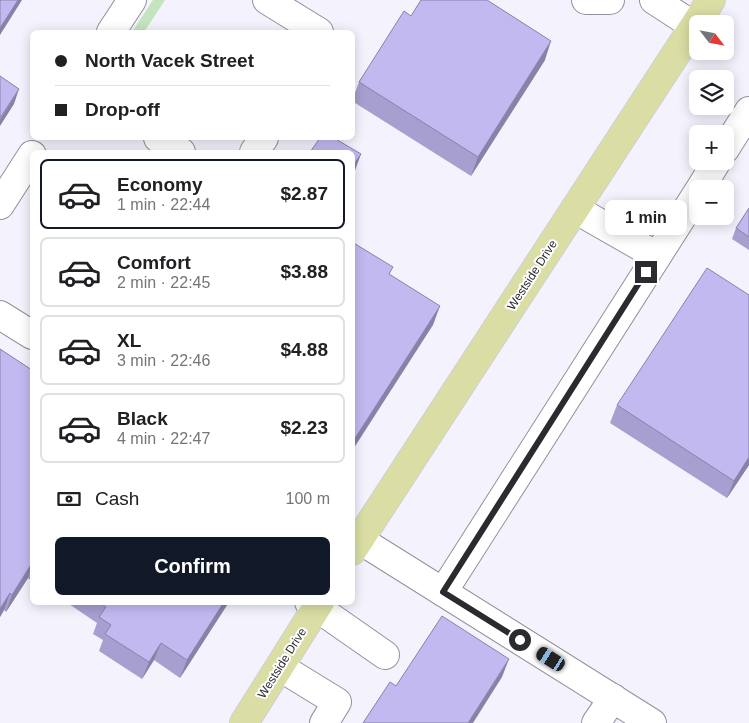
<!DOCTYPE html>
<meta charset="utf-8">
<style>
body{margin:0;font-family:Helvetica,sans-serif;background:#f2f2f2;color:#202124;height:100vh;display:flex;flex-direction:column;font-size:19px;white-space:nowrap}
*{box-sizing:border-box;margin:0}
p{font-size:16px;color:#757577}
.icon{flex:none;width:28px;height:28px;fill:none;stroke:currentColor;stroke-width:2;stroke-linecap:round;stroke-linejoin:round}
.map{position:relative;flex:1;overflow:hidden}
.details{position:absolute;left:30px;top:150px;width:325px;height:455px;display:flex;flex-direction:column;background:#fff;border-radius:8px;box-shadow:0 2px 12px #0003}
.details>*{flex:none}
.top-card{position:absolute;left:30px;top:30px;width:325px;height:110px;border-radius:8px;box-shadow:0 2px 12px #0003;display:grid;align-content:center;height:110px;padding:0 25px;background:#fff}
.needle{width:32px;rotate:122deg}
.buttons{position:absolute;left:689px;top:15px;display:grid;gap:10px}
.buttons a{display:grid;place-items:center;width:45px;height:45px;border-radius:8px;background:#fff;box-shadow:0 2px 12px #0003;font-size:25px}
.end{position:absolute;width:22px;height:22px;margin:-11px;border:6px solid #2b2a2f;background:#fff;box-shadow:0 0 0 2px #fff}
.from{border-radius:50%}
.bubble{position:absolute;height:35px;border-radius:8px;background:#fff;box-shadow:0 2px 12px #0003;font-size:16px;font-weight:600;line-height:35px;text-align:center}
.car{position:absolute;width:15px;height:30px;margin:-15px -8px;border-radius:6px;box-shadow:0 0 4px 1px #0007;background:linear-gradient(#222 24%,#8ab4d8 0 40%,#222 0 76%,#8ab4d8 0 86%,#222 0)}
.top-card b{display:flex;align-items:center;gap:18px;height:48px;font-size:19px}
.top-card b+b{border-top:1px solid #e0e0e0}
.top-card i{width:12px;height:12px;background:#202124}
ul{padding:9px 0 0;list-style:none}
li{display:flex;align-items:center;gap:15px;height:70px;margin:0 10px 8px;padding:0 15px;border:2px solid #e0e0e0;border-radius:8px}
li div{flex:1}
li b{display:block;font-size:19px}
li em{font-style:normal;font-weight:600}
li.active{border-color:#111827}
li>.icon{width:45px;height:45px;stroke-width:1.5}
.pay{display:flex;align-items:center;gap:12px;height:55px;padding:0 25px;font-size:19px}
.pay p{margin-inline-start:auto}
.primary-button{display:flex;gap:10px;margin-top:auto;padding:10px 25px}
.primary-button a{flex:1;height:58px;border-radius:8px;background:#111827;color:#fff;font-size:20px;font-weight:600;line-height:58px;text-align:center}
.map>svg:first-child{display:block}
</style>
<div class="map">
<svg width="749" height="723" viewBox="0 0 749 723">
<rect width="100%" height="100%" fill="#f3f2fd"/>
<!-- green -->
<path fill="#c3e4be" d="M153 0H165L144 32H132Z"/>
<g fill="none" stroke-linecap="round" stroke-linejoin="round">
<defs>
<g id="minor">
<path d="M267 0 319 32"/>
<path d="M586 0H610"/>
<path d="M654 0 694 26"/>
<path d="M111 32 132 0"/>
<path d="M158 138 181 152"/>
<path d="M725 149 749 111"/>
<path d="M254 152 264 138"/>
<path d="M700 189 717 161"/>
<path d="M0 205 32 155"/>
<path d="M575 209 657 256"/>
<path d="M0 315 32 335"/>
<path d="M352 535 652 723"/>
<path d="M443 592 698 192"/>
<path d="M309 602 385 655"/>
<path d="M280 667 337 702 324 723"/>
<path d="M596 723 613 698"/>
</g>
<g id="major">
<path d="M352 551 711 0"/>
<path d="M244 723 320 602"/>
</g>
</defs>
<!-- minor casing -->
<use href="#minor" stroke="#91909c" stroke-width="30"/>
<!-- major casing -->
<use href="#major" stroke="#d0d0d1" stroke-width="30"/>
<!-- minor -->
<use href="#minor" stroke="#fff" stroke-width="28"/>
<!-- major -->
<use href="#major" stroke="#dadea4" stroke-width="28"/>
</g>
<!-- wall -->
<g fill="#a79fcf">
<path d="M411 16 545 60 471 176 352 101 359 82Z"/>
<path d="M749 208V250L732 239 736 228Z"/>
<path d="M0 349 32 370V581L28 578 6 612 4 610 0 617Z"/>
<path d="M617 405 749 465 727 498 610 423Z"/>
<path d="M66 602H229L180 678 154 660 142 679 99 651 103 640 93 634 97 623Z"/>
</g>
<!-- shaded-wall -->
<g fill="#8882a9">
<path d="M18 0H22L0 35V28Z"/>
<path d="M551 41 545 60 471 176 478 157Z"/>
<path d="M19 89 14 104 0 126V119Z"/>
<path d="M361 154 354 173 352 175V167Z"/>
<path d="M440 306 433 325 352 451V443Z"/>
<path d="M749 457V465L727 498 734 481Z"/>
<path d="M32 563 28 578 6 612 12 595Z"/>
<path d="M10 593 4 610 0 617V609Z"/>
<path d="M224 602H229L180 678 187 660Z"/>
<path d="M161 643 154 660 142 679 149 662Z"/>
<path d="M509 659 502 677 473 723H468Z"/>
</g>
<!-- building -->
<g fill="#c2b9f1" stroke="#8882a9">
<path d="M0 0H18L0 28Z"/>
<path d="M421 0H487L551 41 478 157 359 82 404 11 411 16Z"/>
<path d="M0 76 19 89 0 118Z"/>
<path d="M320 138H334L361 154 352 167V152H310Z"/>
<path d="M749 208V237L736 228Z"/>
<path d="M352 242 393 267 389 274 440 306 352 443Z"/>
<path d="M707 268 749 295V457L734 481 617 405Z"/>
<path d="M0 349 32 370V441L30 446 32 448V563L12 595 10 593 0 609Z"/>
<path d="M99 602H224L187 660 161 643 149 662 105 634 111 625 99 617 106 607Z"/>
<path d="M442 616 509 659 468 723H363L390 682 396 686Z"/>
</g>
<g fill="none" stroke-linecap="round" stroke-linejoin="round">
<!-- route -->
<path stroke="#2b2a2f" stroke-width="6" d="M520 640 443 592 646 272"/>
</g>
<g text-anchor="middle" dominant-baseline="central" stroke-width="4" stroke-linejoin="round" paint-order="stroke">
<!-- street labels -->
<g font-size="12" fill="#2b2a2f" stroke="#fff">
<text transform="translate(532 275) rotate(-57)">Westside Drive</text>
<text transform="translate(282 663) rotate(-58)">Westside Drive</text>
</g>
</g>
</svg>
<div class="buttons">
<a><svg class="needle" viewBox="-14 -14 28 28"><path d="M0-13l5 13h-10z" fill="#e53935"/><path d="M0 13l5-13h-10z" fill="#757577"/></svg></a>
<a><svg class="icon" aria-label="layers" viewBox="0 0 24 24"><path d="M12 4l9 5-9 5-9-5zM3 14l9 5 9-5"/></svg></a>
<a>+</a>
<a>−</a>
</div>
<i class="end from" style="left:520px;top:640px"></i>
<i class="end" style="left:646px;top:272px"></i>
<div class="bubble" style="left:605px;top:200px;width:82px">1 min</div>
<i class="car" style="left:551px;top:659px;rotate:302deg"></i>
<div class="top-card">
<b><i class="from"></i>North Vacek Street</b>
<b><i></i>Drop-off</b>
</div>
<section class="details">
<ul>
<li class="active"><svg class="icon" aria-label="car" viewBox="0 0 24 24"><path d="M5 17H2v-5l4-1 3-4h7l3 4 3 1v5h-3M9 17h6M6 11h13"/><circle cx="7" cy="17" r="2"/><circle cx="17" cy="17" r="2"/></svg><div><b>Economy</b><p>1 min · 22:44</p></div><em>$2.87</em></li>
<li><svg class="icon" aria-label="car" viewBox="0 0 24 24"><path d="M5 17H2v-5l4-1 3-4h7l3 4 3 1v5h-3M9 17h6M6 11h13"/><circle cx="7" cy="17" r="2"/><circle cx="17" cy="17" r="2"/></svg><div><b>Comfort</b><p>2 min · 22:45</p></div><em>$3.88</em></li>
<li><svg class="icon" aria-label="car" viewBox="0 0 24 24"><path d="M5 17H2v-5l4-1 3-4h7l3 4 3 1v5h-3M9 17h6M6 11h13"/><circle cx="7" cy="17" r="2"/><circle cx="17" cy="17" r="2"/></svg><div><b>XL</b><p>3 min · 22:46</p></div><em>$4.88</em></li>
<li><svg class="icon" aria-label="car" viewBox="0 0 24 24"><path d="M5 17H2v-5l4-1 3-4h7l3 4 3 1v5h-3M9 17h6M6 11h13"/><circle cx="7" cy="17" r="2"/><circle cx="17" cy="17" r="2"/></svg><div><b>Black</b><p>4 min · 22:47</p></div><em>$2.23</em></li>
</ul>
<div class="pay"><svg class="icon" aria-label="cash" viewBox="0 0 24 24"><path d="M3 7h18v10H3z"/><circle cx="12" cy="12" r="2"/></svg>Cash<p>100 m</p></div>
<div class="primary-button"><a>Confirm</a></div>
</section>
</div>
